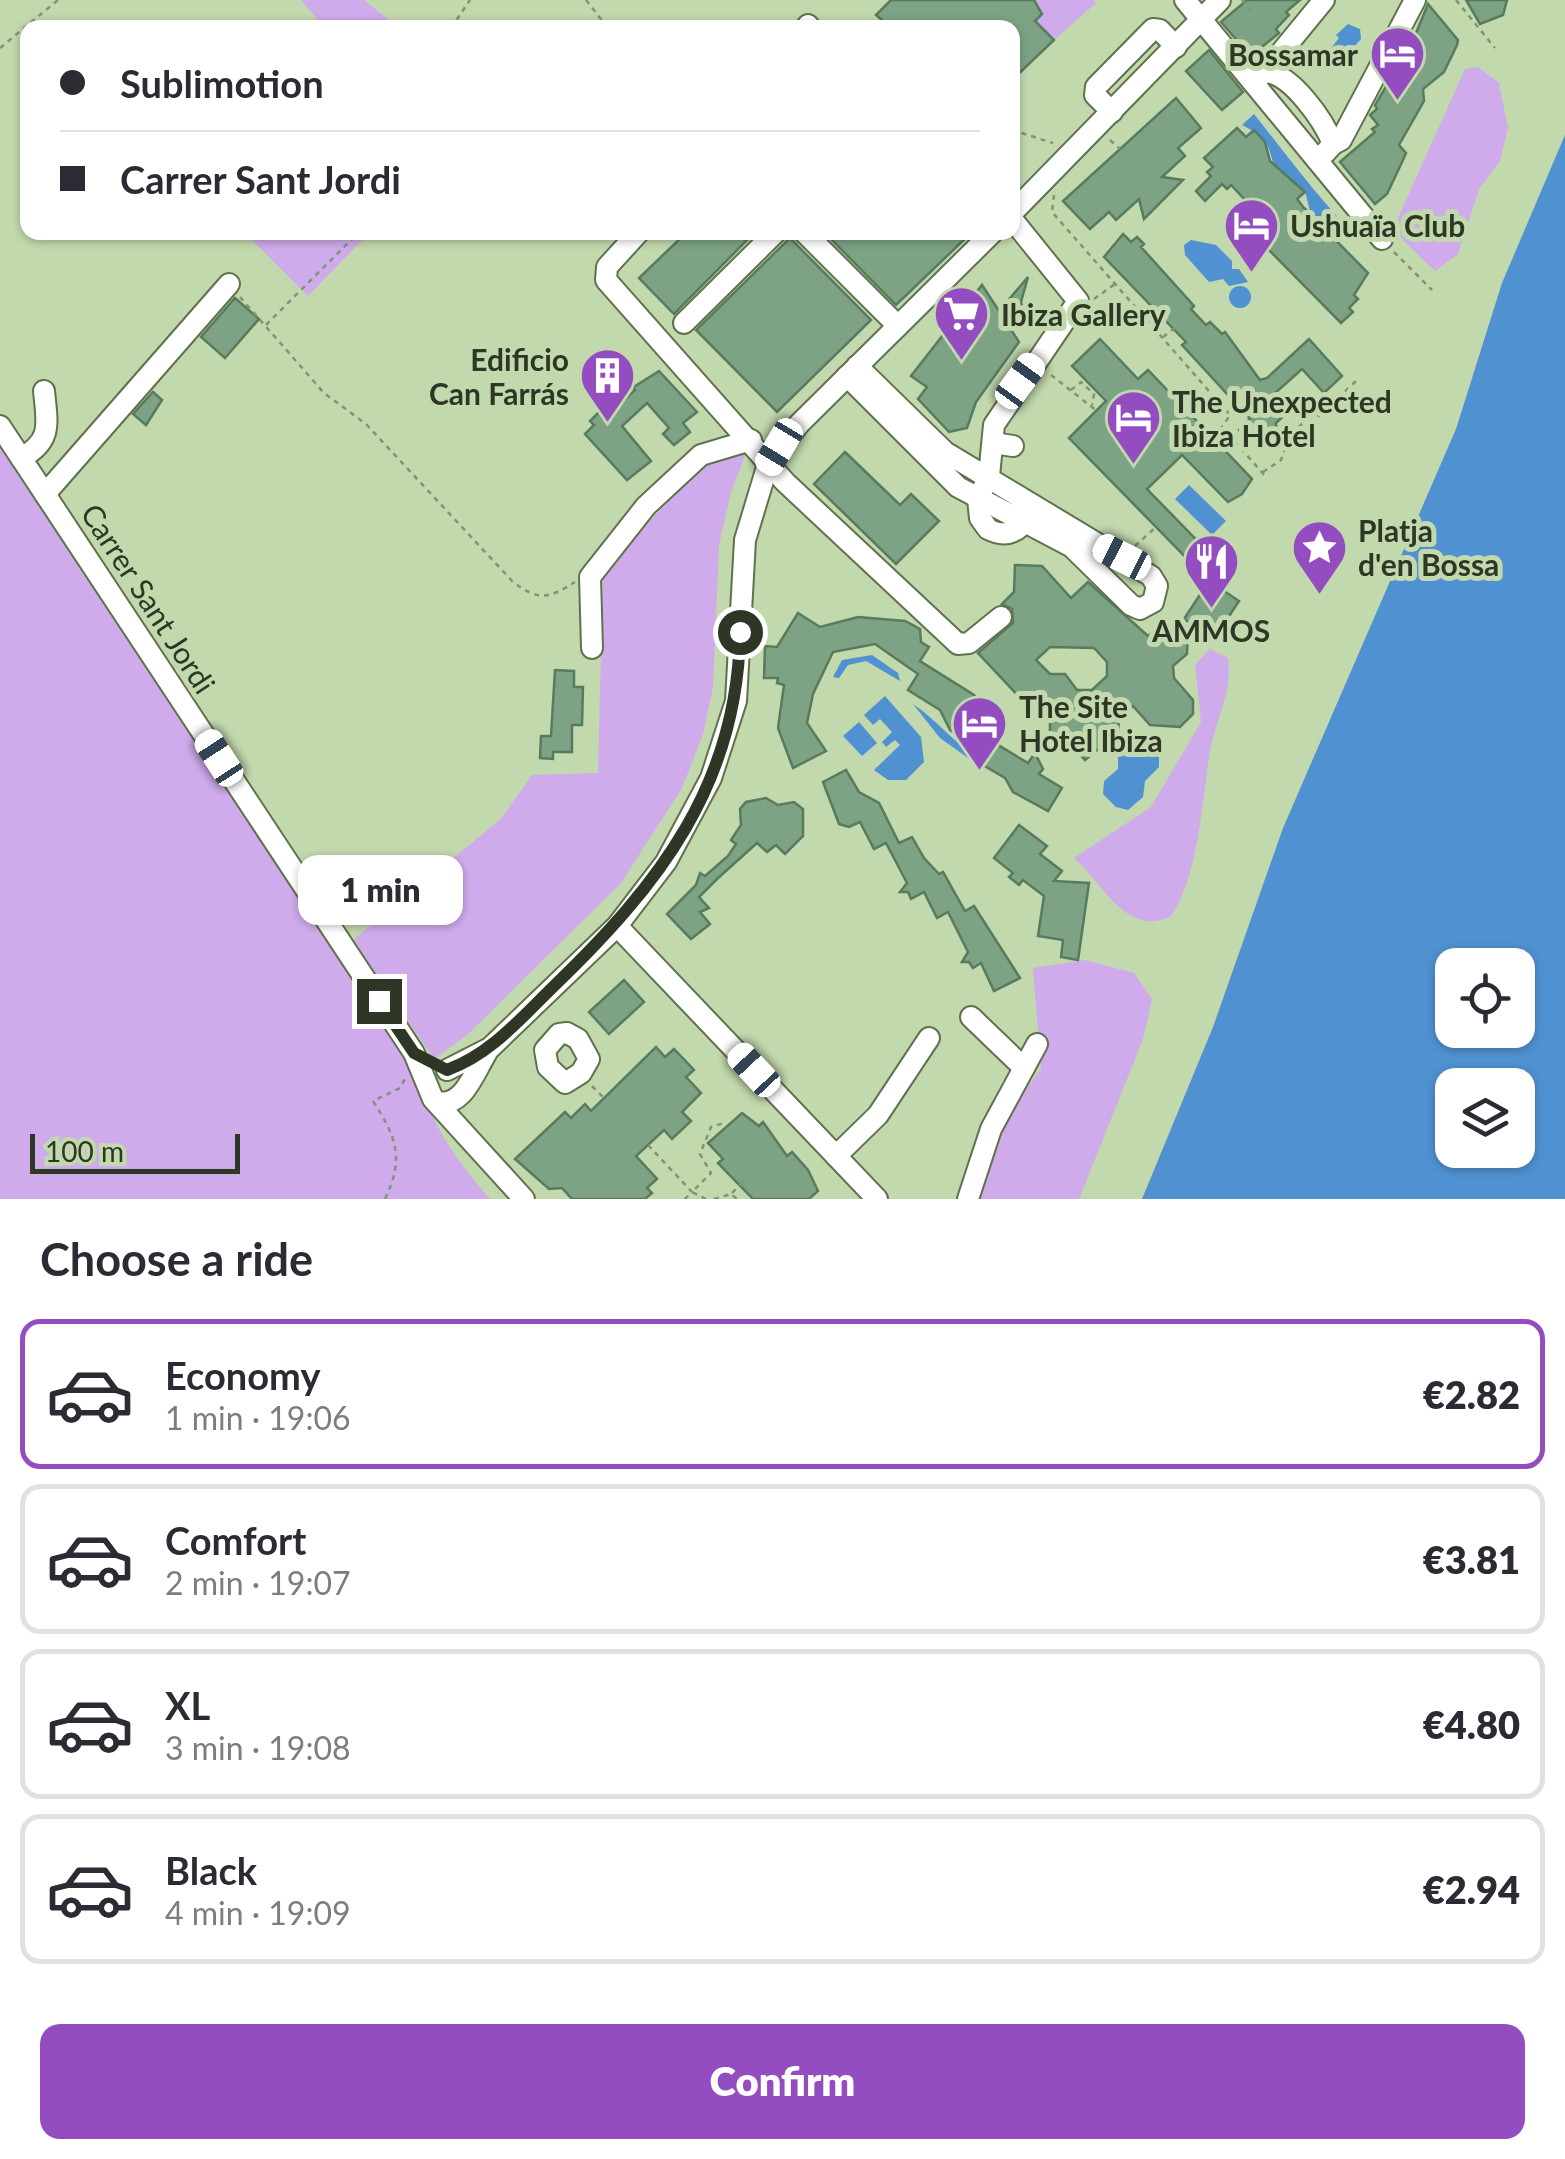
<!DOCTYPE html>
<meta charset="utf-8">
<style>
body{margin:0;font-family:Lato,sans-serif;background:#f7f7f7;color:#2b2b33;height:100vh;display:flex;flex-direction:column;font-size:38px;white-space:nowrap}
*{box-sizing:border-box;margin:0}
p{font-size:32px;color:#7c7c81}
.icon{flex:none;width:55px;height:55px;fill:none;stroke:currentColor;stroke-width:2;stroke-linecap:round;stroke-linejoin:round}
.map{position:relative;height:1199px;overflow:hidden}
.side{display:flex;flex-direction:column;background:#fff;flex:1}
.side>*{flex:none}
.top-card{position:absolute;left:20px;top:20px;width:1000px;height:220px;border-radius:20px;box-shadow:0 2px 8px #0004;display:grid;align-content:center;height:220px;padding:0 40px;background:#fff}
.controls{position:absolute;left:1435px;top:948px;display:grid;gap:20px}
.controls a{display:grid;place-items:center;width:100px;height:100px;border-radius:20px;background:#fff;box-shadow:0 2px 8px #0004;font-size:50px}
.scale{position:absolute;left:30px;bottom:25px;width:210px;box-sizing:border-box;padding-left:10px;border:5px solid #2e3626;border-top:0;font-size:28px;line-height:35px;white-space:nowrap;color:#2e3626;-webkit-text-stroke:8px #c2d8ad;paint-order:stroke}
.end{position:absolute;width:45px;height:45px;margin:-22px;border:12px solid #2e3626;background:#fff;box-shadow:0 0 0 5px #fff}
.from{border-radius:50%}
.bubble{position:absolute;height:70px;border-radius:20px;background:#fff;box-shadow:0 2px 8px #0004;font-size:32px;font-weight:800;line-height:70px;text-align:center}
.car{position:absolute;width:30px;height:60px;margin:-30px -15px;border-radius:12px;box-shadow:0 0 8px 2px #0007;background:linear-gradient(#fff 24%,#345 0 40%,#fff 0 76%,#345 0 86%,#fff 0)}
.top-card b{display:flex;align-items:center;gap:35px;height:95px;font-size:38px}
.top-card b+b{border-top:2px solid #e1e1e2}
.top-card i{width:25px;height:25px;background:#2b2b33}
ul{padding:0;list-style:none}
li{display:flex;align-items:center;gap:30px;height:150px;margin:0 20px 15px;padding:0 20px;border:5px solid #e1e1e2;border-radius:20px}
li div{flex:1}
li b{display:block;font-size:38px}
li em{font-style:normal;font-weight:800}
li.on{border-color:#934dc1}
li>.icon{width:90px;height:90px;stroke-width:1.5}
h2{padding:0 40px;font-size:45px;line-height:120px}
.primary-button{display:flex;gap:20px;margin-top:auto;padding:20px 40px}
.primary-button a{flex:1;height:115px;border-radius:20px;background:#934dc1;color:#fff;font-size:40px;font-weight:800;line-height:115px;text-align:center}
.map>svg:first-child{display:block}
</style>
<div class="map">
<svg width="1565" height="1199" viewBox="0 0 1565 1199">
<rect width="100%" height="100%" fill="#c2d8ad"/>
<!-- green -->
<g fill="#cfabeb">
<path d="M301 0H364L398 27H324Z"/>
<path d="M1034 0H1094L1096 3 1054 40 1035 21 1042 14Z"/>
<path d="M1478 67 1499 83 1508 128 1500 161 1479 189 1458 254 1435 271 1401 238 1398 218 1465 69Z"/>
<path d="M259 232H369V233L308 296 252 240Z"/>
<path d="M0 442 416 1071C430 1123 455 1159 490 1199H0Z"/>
<path d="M748 448 731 492 719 545 713 687 703 734 682 788 621 883 467 1035 434 1059 353 940 501 819 532 775 598 773 603 569 704 465Z"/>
<path d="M1210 649 1228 658C1233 694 1214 722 1209 757 1202 804 1198 877 1171 916 1126 939 1101 880 1074 858L1151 807 1201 722 1195 665Z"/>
<path d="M1085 960 1134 973 1152 999 1143 1039 1079 1199H976L1006 1116 1041 1069 1033 968Z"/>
</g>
<!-- water -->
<g fill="#5091d1" fill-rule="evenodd">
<path d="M1348 24 1360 29 1361 39 1352 49 1355 54 1347 63 1337 64 1328 52 1339 38 1336 35Z"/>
<path d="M1254 114C1285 153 1312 190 1346 226L1343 236 1323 218 1311 215 1305 191 1274 167C1268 142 1267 138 1242 125Z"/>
<path d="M1565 135V1199H1142L1213 1027 1283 828 1456 429 1502 283ZM1452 965H1518V1030H1452ZM1452 1085H1518V1150H1452Z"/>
<path d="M1191 240 1216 245 1232 261V269H1239L1248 282 1229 286 1223 279 1209 282 1185 255 1184 245Z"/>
<circle cx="1240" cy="297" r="11"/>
<path d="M1189 485 1226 521 1212 535 1175 499Z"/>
<path d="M872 655 898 673 900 681 866 661 848 665 839 678 833 677 842 660Z"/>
<path d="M885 696 921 737 924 762 906 780H888L874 770 900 745 895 740 886 747 882 742 892 732 880 719 873 725 864 715Z"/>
<path d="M913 704C937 720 953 742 977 758L971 760 940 738Z"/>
<path d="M859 722 877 743 862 756 843 736Z"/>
<path d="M1132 740H1145L1159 755V767L1145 781 1143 797 1128 810 1116 807 1103 794 1104 781 1118 769V755Z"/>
</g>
<!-- building -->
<g fill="#7da384" stroke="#577b5d" stroke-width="2.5" fill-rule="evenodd">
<path d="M891 0H1034L1042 14 1035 21 1054 40 1012 80V28H877L883 21 876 15Z"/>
<path d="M1247 0H1300L1286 12 1289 15 1276 29 1279 33 1257 51 1254 48 1248 53 1221 22Z"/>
<path d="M1466 0H1507L1503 15 1480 24Z"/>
<path d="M1428 4 1458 40 1457 45 1444 72 1423 89 1424 101 1399 145 1406 153 1403 160 1387 194 1375 204 1340 162 1375 132 1372 129 1378 125 1370 115 1377 109 1375 105 1412 43Z"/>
<path d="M1209 50 1243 92 1222 110 1186 71Z"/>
<path d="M1176 98 1201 128 1178 148 1185 156 1162 177 1183 180 1144 219 1139 199 1116 220 1109 212 1090 229 1063 201Z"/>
<path d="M1237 128 1246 137 1254 130 1265 142 1270 161 1305 192 1297 199 1304 208 1368 273 1354 295 1358 299 1349 308 1353 312 1341 323 1264 245 1268 242 1239 207 1246 201 1231 185 1227 189 1222 184 1205 201 1196 191 1211 176 1207 172 1213 167 1204 158Z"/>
<path d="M687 232H755L674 314 639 278Z"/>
<path d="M824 232H972L896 305Z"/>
<path d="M1123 234 1131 242 1137 237 1144 244 1141 247 1194 306 1191 309 1206 325 1210 322 1222 334 1225 332 1260 380 1267 378 1309 339 1342 376 1324 393 1302 369 1274 394 1289 411 1276 423 1277 435 1264 446 1255 437 1250 441 1239 430 1250 419 1182 345 1186 342 1104 257Z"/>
<path d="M790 238 871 320 777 412 696 330Z"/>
<path d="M1028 277 1021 302 1027 324 1008 325 1019 342 976 402 967 428 949 432 918 399 927 387 911 376 982 285 999 311Z"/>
<path d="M235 298 259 319 225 358 201 337Z"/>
<path d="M1100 339 1138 379 1148 370 1252 479 1242 494 1228 502 1182 455 1147 489 1215 559 1201 573 1069 438 1106 401 1072 366Z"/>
<path d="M659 371 697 412 683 423 690 432 674 445 663 434 669 428 647 403 622 426 651 461 627 480 585 434 594 425 590 421 603 408 609 414 635 390 632 388Z"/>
<path d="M153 392 162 400 146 425 133 414Z"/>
<path d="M845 452 900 505 911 494 939 521 896 564 814 484Z"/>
<path d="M1015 565 1042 566 1071 598 1088 582 1148 636 1160 626 1188 627 1187 654 1173 666 1174 678 1193 700V714L1180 727 1150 725 1133 706 1119 718 1118 733 1085 760 1064 737H1050V715L1037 702H1024L978 653 1013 623 1012 609 1002 604 1014 592ZM1050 647 1094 648 1107 662V676L1092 690H1077L1065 674H1050L1036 660Z"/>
<path d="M1209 581 1239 601 1214 639 1184 619Z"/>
<path d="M798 613 820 627 858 617 905 621 920 629 921 642 929 647 920 661 974 695 978 701 975 707 1001 723 990 740 1028 763 1035 753 1043 769 1039 774 1062 788 1048 811 1013 792 1005 778 983 765 988 755 950 730 940 710 908 690 918 674 875 644 833 652 813 694 807 723 826 751 793 768 778 728 784 685 777 683 778 678H764L765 646 777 647Z"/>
<path d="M555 670 574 671V687H583L582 725H572V752H553V759L540 758 541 736H551Z"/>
<path d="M846 770 859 792 879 803 899 843 912 837 924 858 939 874 943 872 965 911 974 906 1020 978 994 991 981 963 973 968 969 962H962L968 952 948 912 937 918 924 892 911 899 908 892H900L907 883 886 843 874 849 860 822 849 827 839 824 823 782Z"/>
<path d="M766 798 778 805 794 802 803 809V836L785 854 776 845 767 852 757 843 717 879 699 897 709 908 700 912 710 924 691 939 667 914 696 885 700 873 705 876 728 856 736 844 731 840 741 825 740 809 746 802Z"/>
<path d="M1019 825 1047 846 1040 854 1062 871 1054 881 1089 883 1078 960 1061 957 1063 940 1038 936 1044 896 1023 880 1019 885 1009 877 1013 873 994 858Z"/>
<path d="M624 980 644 1002 609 1034 589 1012Z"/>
<path d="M656 1047 665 1057 674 1049 694 1070 686 1077 701 1093 682 1112 691 1121 672 1139 664 1130 636 1156 657 1179 647 1188 652 1193 645 1199H572L562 1188 549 1189 515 1159 565 1112 571 1118 585 1104 591 1111Z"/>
<path d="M742 1113 759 1126 763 1122 787 1156 792 1152 808 1170 818 1191 809 1199H753L718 1163 723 1159 708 1143Z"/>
</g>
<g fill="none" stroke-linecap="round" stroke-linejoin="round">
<defs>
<g id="minor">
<path d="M1185 0 1382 239"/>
<path d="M808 25 810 28"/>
<path d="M1265 72 1324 0"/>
<path d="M1253 82 1265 72C1291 73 1324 121 1333 144L1325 153"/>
<path d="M1112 112 1095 95 1096 87 1153 29 1160 30 1176 47"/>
<path d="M1333 144 1341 140 1415 0"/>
<path d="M1012 213 1220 0"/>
<path d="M1012 219 1078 301 994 425 989 476 978 499 980 518 988 529C1007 539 1020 531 1031 514"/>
<path d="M639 232 607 267 606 280 785 482 958 644 969 643 1001 617"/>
<path d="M804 232 898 326"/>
<path d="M684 323 776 232"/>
<path d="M847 376 958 487 1072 547 1131 605 1140 609 1153 602 1157 586 1151 576 945 452 857 366"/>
<path d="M0 426 414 1053 433 1099 524 1199"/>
<path d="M993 443 1013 446"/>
<path d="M21 458C53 441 47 423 44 391"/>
<path d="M45 494 229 284"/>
<path d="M592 648 590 577 646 506 701 455 751 440"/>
<path d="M617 926 877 1199"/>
<path d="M971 1017 1024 1068"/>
<path d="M567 1033 578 1039 589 1059 581 1073 565 1083 548 1067 545 1050 559 1034Z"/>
<path d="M447 1070 490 1048 617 926 666 862 711 778 736 701 745 540 768 464 799 424 993 232"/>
<path d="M437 1102C463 1108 474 1073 486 1054"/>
<path d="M836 1156 878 1115 929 1038"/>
<path d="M968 1199 991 1129 1037 1044"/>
</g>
</defs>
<!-- minor casing -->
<use href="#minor" stroke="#5f724c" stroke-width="24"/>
<!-- path -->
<g stroke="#839374" stroke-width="2.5" stroke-dasharray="5 5" stroke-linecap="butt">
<path d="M586 0 608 28"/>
<path d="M1242 0 1250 10"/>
<path d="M1456 0 1495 48"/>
<path d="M451 28 470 0"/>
<path d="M0 48 58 0"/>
<path d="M1012 130 1053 143"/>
<path d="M1110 140 1120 149"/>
<path d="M1054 195 1052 212 1230 415 1222 427 1267 478"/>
<path d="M1394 252 1432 290"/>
<path d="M240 297 324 393 366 424 513 582C539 601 548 599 575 582"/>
<path d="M1094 299 1115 284"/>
<path d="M266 325 359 232"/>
<path d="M1163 337 1180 324"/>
<path d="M1051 375 1097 411"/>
<path d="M1071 390 1081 382 1094 394 1092 405"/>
<path d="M1316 413 1319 416 1357 380"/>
<path d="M1263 472 1281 460 1290 435 1315 412 1294 398"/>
<path d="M1135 546 1156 527"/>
<path d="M592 1086 605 1099"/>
<path d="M648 1145 692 1192 685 1199"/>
<path d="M732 1193 747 1178"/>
<path d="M385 1199C405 1157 396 1137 373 1101L400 1088 406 1077"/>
<path d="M706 1199 692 1192 711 1173 700 1154 711 1127 724 1123"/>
<path d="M714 1199 731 1194 737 1199"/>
</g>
<!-- minor -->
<use href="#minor" stroke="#fff" stroke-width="20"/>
</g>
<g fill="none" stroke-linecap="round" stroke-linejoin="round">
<!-- route -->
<path stroke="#2e3626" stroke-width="12" d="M379 1001 414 1053 447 1070C491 1054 521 1018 554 986 659 885 738 784 740 632"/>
</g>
<!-- icons -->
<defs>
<symbol id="hotel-pin" viewBox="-11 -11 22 30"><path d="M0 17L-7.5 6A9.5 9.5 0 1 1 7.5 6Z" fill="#934dc1" stroke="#c2d8ad"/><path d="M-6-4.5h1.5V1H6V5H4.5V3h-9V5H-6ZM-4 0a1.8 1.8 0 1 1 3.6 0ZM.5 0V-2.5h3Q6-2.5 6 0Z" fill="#fff"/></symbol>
<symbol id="supermarket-pin" viewBox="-11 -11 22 30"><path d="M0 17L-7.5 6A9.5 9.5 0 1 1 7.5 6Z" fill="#934dc1" stroke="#c2d8ad"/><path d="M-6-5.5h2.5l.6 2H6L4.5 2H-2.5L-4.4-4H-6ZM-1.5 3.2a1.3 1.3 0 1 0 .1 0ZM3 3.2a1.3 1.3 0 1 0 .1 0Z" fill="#fff"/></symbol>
<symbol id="building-pin" viewBox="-11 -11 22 30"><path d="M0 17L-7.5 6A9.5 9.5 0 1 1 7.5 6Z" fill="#934dc1" stroke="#c2d8ad"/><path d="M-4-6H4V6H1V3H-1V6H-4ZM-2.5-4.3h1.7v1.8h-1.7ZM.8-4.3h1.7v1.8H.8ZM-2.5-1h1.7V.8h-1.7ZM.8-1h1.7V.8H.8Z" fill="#fff"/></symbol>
<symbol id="sight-pin" viewBox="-11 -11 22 30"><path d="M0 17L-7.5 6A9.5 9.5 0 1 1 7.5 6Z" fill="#934dc1" stroke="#c2d8ad"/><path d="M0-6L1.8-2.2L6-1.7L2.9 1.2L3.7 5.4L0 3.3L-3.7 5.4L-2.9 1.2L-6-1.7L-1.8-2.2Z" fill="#fff"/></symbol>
<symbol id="restaurant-pin" viewBox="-11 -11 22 30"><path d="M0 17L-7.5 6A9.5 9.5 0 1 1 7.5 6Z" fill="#934dc1" stroke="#c2d8ad"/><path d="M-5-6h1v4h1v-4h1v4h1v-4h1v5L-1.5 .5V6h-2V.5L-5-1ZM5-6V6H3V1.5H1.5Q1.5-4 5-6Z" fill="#fff"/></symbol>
</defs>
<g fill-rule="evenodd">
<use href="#hotel-pin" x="1366" y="22" width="63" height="86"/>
<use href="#hotel-pin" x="1220" y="194" width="63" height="86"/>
<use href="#supermarket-pin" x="930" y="282" width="63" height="86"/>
<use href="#building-pin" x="576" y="344" width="63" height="86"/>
<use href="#hotel-pin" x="1102" y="386" width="63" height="86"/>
<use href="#sight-pin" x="1288" y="516" width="63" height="86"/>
<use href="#restaurant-pin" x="1180" y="530" width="63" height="86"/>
<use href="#hotel-pin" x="948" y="692" width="63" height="86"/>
</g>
<g text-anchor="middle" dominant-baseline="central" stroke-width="10" stroke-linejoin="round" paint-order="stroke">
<!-- poi labels -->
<g font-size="30" font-weight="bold" fill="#2e3626" stroke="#c2d8ad" text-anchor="start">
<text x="1358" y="54" text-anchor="end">Bossamar</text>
<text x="1290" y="225">Ushuaïa Club</text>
<text x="1001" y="314">Ibiza Gallery</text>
<text x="569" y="359" text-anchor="end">Edificio<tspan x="569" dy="34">Can Farrás</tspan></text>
<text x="1172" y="401">The Unexpected<tspan x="1172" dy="34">Ibiza Hotel</tspan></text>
<text x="1358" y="530">Platja<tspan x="1358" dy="34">d'en Bossa</tspan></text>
<text x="1211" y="630" text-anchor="middle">AMMOS</text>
<text x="1019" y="706">The Site<tspan x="1019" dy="34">Hotel Ibiza</tspan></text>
</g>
<!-- street labels -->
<g font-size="30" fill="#2e3626" stroke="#c2d8ad">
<text transform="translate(149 598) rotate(57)">Carrer Sant Jordi</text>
</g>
</g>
</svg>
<div class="controls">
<a><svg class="icon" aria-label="locate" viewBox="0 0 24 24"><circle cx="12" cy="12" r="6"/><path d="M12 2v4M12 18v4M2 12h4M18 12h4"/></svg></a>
<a><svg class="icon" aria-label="layers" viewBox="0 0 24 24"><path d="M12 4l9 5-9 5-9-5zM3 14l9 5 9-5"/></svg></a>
</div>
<div class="scale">100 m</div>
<i class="end from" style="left:740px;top:632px"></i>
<i class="end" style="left:379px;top:1001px"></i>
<div class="bubble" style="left:298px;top:855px;width:165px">1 min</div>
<i class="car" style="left:1020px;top:381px;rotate:36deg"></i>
<i class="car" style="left:779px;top:447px;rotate:211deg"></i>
<i class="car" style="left:1122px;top:557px;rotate:297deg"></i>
<i class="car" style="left:219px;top:758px;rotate:327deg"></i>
<i class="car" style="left:754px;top:1070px;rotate:317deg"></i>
<div class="top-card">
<b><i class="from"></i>Sublimotion</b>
<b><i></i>Carrer Sant Jordi</b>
</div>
</div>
<section class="side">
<h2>Choose a ride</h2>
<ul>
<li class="on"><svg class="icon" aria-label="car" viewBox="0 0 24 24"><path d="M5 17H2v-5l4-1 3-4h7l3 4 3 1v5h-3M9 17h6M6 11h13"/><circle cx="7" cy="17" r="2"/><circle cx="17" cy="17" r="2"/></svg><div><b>Economy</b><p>1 min · 19:06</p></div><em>€2.82</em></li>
<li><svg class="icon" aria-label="car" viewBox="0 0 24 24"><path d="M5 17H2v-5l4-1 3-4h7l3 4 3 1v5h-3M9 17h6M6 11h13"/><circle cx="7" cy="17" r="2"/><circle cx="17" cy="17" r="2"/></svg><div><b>Comfort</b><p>2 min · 19:07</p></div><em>€3.81</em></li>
<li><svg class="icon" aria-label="car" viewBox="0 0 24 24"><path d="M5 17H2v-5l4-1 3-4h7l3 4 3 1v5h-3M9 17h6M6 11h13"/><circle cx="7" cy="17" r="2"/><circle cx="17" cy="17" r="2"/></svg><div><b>XL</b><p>3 min · 19:08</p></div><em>€4.80</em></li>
<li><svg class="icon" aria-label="car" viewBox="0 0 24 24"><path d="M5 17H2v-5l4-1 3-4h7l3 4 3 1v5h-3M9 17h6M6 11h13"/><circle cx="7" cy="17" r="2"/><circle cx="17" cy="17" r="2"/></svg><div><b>Black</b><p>4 min · 19:09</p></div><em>€2.94</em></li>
</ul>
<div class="primary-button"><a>Confirm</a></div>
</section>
